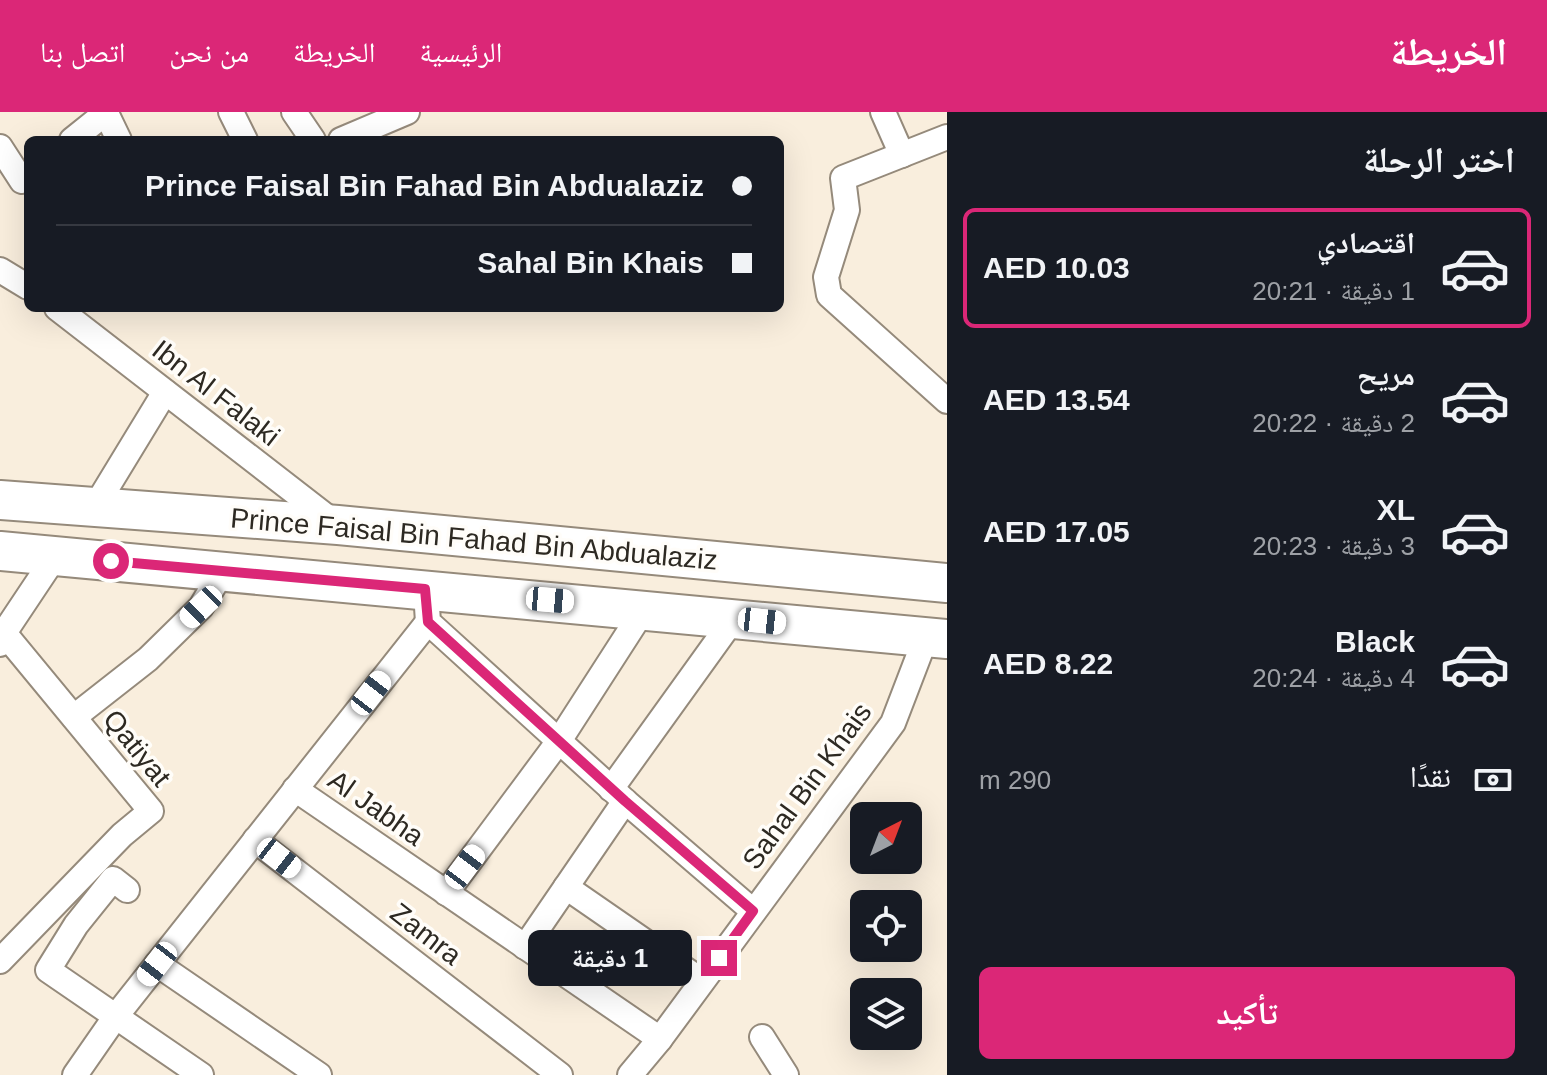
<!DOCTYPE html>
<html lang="ar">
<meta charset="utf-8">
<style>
body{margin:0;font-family:Arial,"Noto Naskh Arabic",sans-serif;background:#242831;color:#f1f3f6;direction:rtl;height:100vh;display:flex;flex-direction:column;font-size:30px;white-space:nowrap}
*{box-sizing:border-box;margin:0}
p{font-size:26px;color:#9ea1a6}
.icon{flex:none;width:44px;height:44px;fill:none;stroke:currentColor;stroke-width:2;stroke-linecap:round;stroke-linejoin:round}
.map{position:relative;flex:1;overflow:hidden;direction:ltr}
.sheet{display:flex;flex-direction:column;background:#171b24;width:600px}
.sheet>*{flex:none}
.banner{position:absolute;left:24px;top:24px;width:760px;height:176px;border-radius:12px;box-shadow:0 8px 32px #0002;direction:rtl;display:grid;align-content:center;height:176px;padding:0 32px;background:#171b24}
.needle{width:52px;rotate:42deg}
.tools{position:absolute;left:850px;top:690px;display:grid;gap:16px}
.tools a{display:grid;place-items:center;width:72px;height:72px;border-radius:12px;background:#171b24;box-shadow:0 8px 32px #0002;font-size:40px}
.end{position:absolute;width:36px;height:36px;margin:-18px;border:10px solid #db2777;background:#fff;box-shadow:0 0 0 4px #fff}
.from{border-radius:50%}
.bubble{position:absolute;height:56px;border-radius:12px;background:#171b24;box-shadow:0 8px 32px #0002;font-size:26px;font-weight:800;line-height:56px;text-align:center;direction:rtl}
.car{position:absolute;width:24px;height:48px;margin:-24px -12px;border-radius:10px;box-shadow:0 0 6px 2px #0007;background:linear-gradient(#fff 24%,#345 0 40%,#fff 0 76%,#345 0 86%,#fff 0)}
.banner b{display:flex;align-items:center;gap:28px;height:76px;font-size:30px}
.banner b+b{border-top:2px solid #363941}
.banner i{width:20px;height:20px;background:#f1f3f6}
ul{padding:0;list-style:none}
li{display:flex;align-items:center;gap:24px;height:120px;margin:0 16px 12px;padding:0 16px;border:4px solid transparent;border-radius:12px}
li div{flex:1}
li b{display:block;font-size:30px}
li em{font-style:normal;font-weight:800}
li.active{border-color:#db2777}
li>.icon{width:72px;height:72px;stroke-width:1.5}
h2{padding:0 32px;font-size:36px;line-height:96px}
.pay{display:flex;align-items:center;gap:20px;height:88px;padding:0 32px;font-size:30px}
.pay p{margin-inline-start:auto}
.cta{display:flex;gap:16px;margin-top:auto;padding:16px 32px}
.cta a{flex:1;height:92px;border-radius:12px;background:#db2777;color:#fff;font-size:32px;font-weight:800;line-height:92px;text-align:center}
header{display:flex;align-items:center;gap:48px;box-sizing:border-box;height:112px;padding:0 40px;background:#db2777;color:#fff}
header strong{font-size:38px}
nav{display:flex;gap:44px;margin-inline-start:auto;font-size:28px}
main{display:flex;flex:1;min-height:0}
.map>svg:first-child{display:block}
</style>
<header>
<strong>الخريطة</strong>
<nav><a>الرئيسية</a><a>الخريطة</a><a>من نحن</a><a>اتصل بنا</a></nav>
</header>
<main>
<section class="sheet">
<h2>اختر الرحلة</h2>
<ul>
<li class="active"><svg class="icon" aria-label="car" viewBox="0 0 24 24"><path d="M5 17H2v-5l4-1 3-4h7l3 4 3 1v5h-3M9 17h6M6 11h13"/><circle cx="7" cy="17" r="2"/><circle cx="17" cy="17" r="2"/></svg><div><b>اقتصادي</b><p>1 دقيقة · 20:21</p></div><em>AED 10.03</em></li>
<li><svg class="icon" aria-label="car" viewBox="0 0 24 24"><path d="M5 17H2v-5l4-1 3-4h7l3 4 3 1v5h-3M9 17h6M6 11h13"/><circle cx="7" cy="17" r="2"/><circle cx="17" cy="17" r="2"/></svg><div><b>مريح</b><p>2 دقيقة · 20:22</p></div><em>AED 13.54</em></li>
<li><svg class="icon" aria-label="car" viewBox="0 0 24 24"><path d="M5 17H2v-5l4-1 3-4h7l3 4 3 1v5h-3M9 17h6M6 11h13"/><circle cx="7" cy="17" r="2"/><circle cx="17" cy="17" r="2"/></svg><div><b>XL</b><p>3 دقيقة · 20:23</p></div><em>AED 17.05</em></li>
<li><svg class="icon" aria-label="car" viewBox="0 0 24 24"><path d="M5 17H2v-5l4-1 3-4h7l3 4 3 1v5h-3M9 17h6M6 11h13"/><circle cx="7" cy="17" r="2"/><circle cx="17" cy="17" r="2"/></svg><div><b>Black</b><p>4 دقيقة · 20:24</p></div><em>AED 8.22</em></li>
</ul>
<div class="pay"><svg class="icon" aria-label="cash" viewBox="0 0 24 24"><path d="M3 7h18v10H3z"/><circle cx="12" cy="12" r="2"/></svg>نقدًا<p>290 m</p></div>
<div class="cta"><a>تأكيد</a></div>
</section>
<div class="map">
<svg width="947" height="963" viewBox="0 0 947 963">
<rect width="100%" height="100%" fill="#f9eedd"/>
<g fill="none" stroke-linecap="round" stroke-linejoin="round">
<defs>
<g id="minor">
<path d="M231 0 245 28"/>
<path d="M294 0 313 28"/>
<path d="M883 0 902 43"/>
<path d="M106 1 119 28"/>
<path d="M947 25 843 66 847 98 826 165 829 183 947 289"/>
<path d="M72 28 107 0"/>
<path d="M341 28 407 0"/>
<path d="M0 35 22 69 28 64"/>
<path d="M0 158 28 175"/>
<path d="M57 196 336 412"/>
<path d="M95 395 165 280"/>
<path d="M427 495 428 510 625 689 753 799"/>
<path d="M0 532 4 521 56 443"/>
<path d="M74 605 148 547 201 495 222 460"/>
<path d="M295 677 660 927"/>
<path d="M611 677 734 506"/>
<path d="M255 728 560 963"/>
<path d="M566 775 702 869"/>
<path d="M127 778 113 767 76 813 48 858 201 963"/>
<path d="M446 781 559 629 644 497"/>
<path d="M525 835 625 689"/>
<path d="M0 849 122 723 151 699 4 521"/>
<path d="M157 852 319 963"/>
<path d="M762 925 786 963"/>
<path d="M75 963 116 904 428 510"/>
<path d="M630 963 660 927 893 611 926 525"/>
</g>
<g id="primary">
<path d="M0 388 338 413 947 471"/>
<path d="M0 439 947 527"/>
</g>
</defs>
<!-- minor casing -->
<use href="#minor" stroke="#958a7b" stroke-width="28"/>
<!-- primary casing -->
<use href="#primary" stroke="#958a7b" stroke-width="42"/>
<!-- minor -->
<use href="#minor" stroke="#fff" stroke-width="24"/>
<!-- primary -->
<use href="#primary" stroke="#fff" stroke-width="38"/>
</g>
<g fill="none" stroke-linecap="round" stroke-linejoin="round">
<!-- route -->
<path stroke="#db2777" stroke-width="10" d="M111 449 425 477 428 510 625 689 753 799 719 846"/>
</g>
<g text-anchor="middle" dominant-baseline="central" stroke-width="7" stroke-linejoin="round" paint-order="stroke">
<!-- street labels -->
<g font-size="28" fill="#2d2922" stroke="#fffdf9">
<text transform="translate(216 281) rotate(38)">Ibn Al Falaki</text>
<text transform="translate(474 427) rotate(5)">Prince Faisal Bin Fahad Bin Abdualaziz</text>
<text transform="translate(137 636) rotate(51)">Qatiyat</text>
<text transform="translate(807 674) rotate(-54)">Sahal Bin Khais</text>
<text transform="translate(376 696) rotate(35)">Al Jabha</text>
<text transform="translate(426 822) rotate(38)">Zamra</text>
</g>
</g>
</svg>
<div class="tools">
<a><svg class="needle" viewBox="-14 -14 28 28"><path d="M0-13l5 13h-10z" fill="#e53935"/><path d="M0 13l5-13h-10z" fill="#9ea1a6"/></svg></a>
<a><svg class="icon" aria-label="locate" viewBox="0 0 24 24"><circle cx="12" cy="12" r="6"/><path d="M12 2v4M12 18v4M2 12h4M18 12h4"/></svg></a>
<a><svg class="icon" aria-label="layers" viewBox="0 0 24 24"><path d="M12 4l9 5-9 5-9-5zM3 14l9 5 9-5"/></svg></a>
</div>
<i class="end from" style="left:111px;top:449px"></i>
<i class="end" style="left:719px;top:846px"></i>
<div class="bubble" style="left:528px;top:818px;width:164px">1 دقيقة</div>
<i class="car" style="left:550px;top:488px;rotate:95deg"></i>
<i class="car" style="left:201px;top:495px;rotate:226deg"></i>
<i class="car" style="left:762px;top:509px;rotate:96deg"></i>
<i class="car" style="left:371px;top:581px;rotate:38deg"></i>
<i class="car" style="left:279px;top:746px;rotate:128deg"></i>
<i class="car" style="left:465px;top:755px;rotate:37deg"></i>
<i class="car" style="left:157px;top:852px;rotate:218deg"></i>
<div class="banner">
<b><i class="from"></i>Prince Faisal Bin Fahad Bin Abdualaziz</b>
<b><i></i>Sahal Bin Khais</b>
</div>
</div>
</main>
